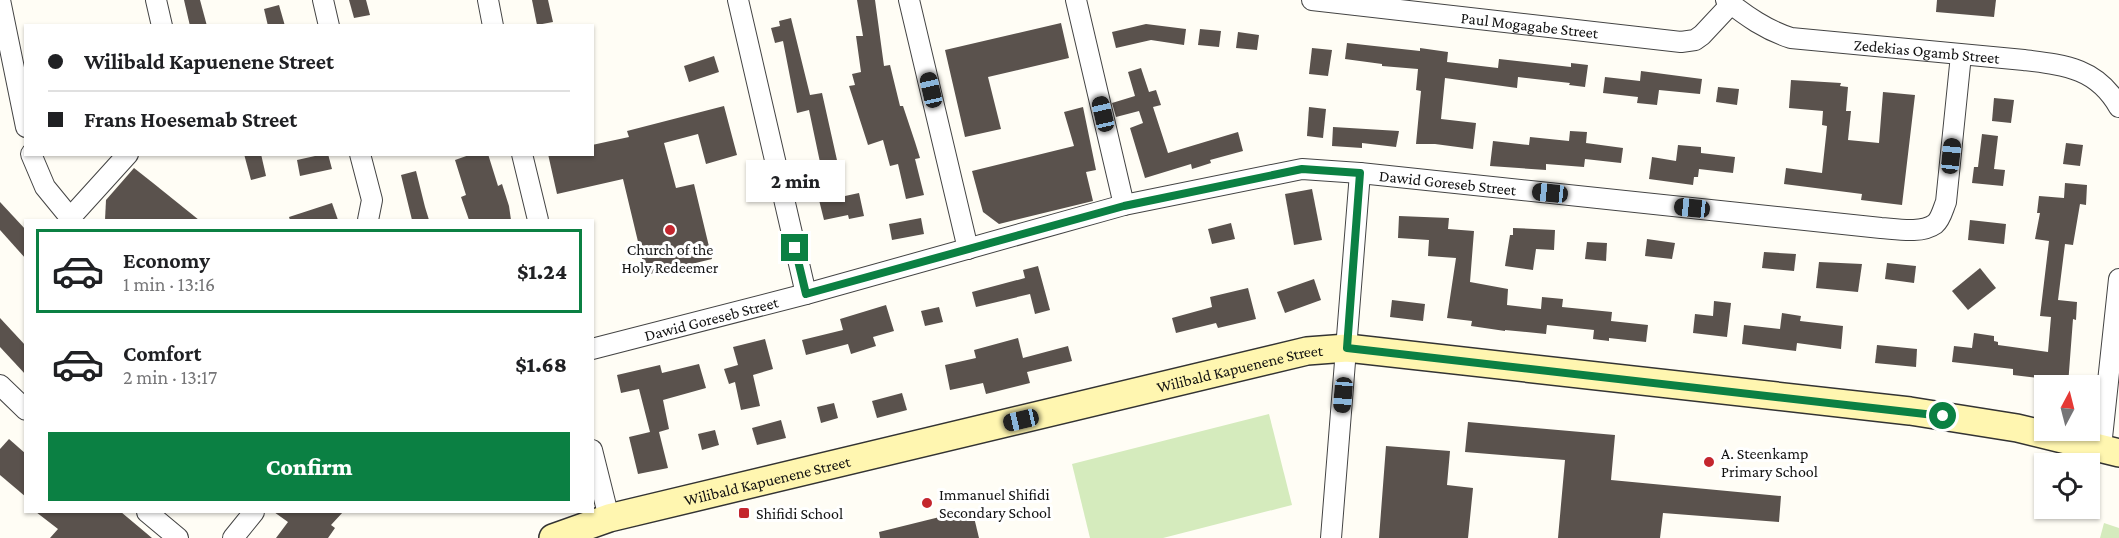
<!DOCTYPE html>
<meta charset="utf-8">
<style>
body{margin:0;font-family:"Crimson Pro",serif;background:#f2f2f2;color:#202124;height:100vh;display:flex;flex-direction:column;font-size:22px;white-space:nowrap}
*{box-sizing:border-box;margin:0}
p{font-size:20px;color:#757577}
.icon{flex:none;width:33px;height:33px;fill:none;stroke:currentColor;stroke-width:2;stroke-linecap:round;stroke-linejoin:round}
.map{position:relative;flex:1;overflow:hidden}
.details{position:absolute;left:24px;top:219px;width:570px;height:294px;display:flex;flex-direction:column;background:#fff;border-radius:0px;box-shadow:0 2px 4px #0004}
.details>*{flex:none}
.banner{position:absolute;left:24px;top:24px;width:570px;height:132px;border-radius:0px;box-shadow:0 2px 4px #0004;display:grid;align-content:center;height:132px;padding:0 24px;background:#fff}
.needle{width:39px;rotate:7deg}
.buttons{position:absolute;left:2034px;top:375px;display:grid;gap:12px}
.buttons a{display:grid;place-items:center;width:66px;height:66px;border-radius:0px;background:#fff;box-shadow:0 2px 4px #0004;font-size:30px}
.end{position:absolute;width:27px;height:27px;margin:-14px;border:8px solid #0b8043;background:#fff;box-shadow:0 0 0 3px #fff}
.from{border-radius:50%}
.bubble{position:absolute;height:42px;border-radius:0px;background:#fff;box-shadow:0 2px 4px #0004;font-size:20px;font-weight:800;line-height:42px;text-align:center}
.car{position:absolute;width:18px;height:36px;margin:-18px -9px;border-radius:8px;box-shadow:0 0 4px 2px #0007;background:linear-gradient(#222 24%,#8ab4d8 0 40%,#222 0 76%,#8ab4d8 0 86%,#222 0)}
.banner b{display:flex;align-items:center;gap:21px;height:57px;font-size:22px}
.banner b+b{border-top:2px solid #e0e0e0}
.banner i{width:15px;height:15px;background:#202124}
ul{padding:10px 0 0;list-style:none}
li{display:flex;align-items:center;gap:18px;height:84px;margin:0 12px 9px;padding:0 12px;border:3px solid transparent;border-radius:0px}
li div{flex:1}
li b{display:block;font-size:22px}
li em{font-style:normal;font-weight:800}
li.active{border-color:#0b8043}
li>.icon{width:54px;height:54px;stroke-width:1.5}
.button{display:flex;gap:12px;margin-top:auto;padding:12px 24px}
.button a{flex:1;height:69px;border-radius:0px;background:#0b8043;color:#fff;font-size:24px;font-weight:800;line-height:69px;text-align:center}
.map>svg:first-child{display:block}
</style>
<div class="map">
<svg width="2119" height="538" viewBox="0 0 2119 538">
<rect width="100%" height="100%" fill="#fffdf5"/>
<!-- green -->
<g fill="#d5ebbd">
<path d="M1269 414 1292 505 1163 538H1090L1072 464Z"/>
<path d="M2104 523 2119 528V538H2100Z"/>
</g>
<!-- building -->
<g fill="#5a524d">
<path d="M184 0H200L207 26H190Z"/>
<path d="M349 0H366L370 15 354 18Z"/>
<path d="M532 0H548L553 22 537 25Z"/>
<path d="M857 0H875L884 66 890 65 900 106H903L915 142 920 158 915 159 924 195 906 199 898 164 890 166 883 140 868 145 849 86 855 85 852 74 861 72 856 36H863Z"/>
<path d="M1937 0H1996L1994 17 1936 12Z"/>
<path d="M279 5 285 26H268L264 9Z"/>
<path d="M791 18 810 95 822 93 845 196 859 193 864 216 849 219 848 215 824 220 811 168 821 167 809 110 797 113 783 41 775 43 771 28 780 26 779 21Z"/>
<path d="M1061 23 1069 58 988 77 1001 129 965 137 945 50Z"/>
<path d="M1146 24 1186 29 1184 45 1151 40 1116 48 1112 32Z"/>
<path d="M1200 29 1221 31 1219 47 1198 45Z"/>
<path d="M1238 32 1259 35 1257 50 1236 48Z"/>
<path d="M1347 43 1420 51V48L1448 52 1447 62 1498 68 1499 59 1571 67V63L1588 65 1585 87 1569 85 1570 83 1518 77 1517 88 1445 78 1441 119 1476 123 1473 149 1435 144H1416L1421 91 1416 90 1418 69 1382 66V64L1345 59Z"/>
<path d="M1312 48 1332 50 1328 76 1309 74Z"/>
<path d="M714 56 719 72 689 82 684 66Z"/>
<path d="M1141 68 1149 92 1156 90 1161 105 1153 107 1168 153 1238 132 1243 151 1210 160 1211 163 1192 169 1191 164 1145 178 1130 128 1143 123 1139 111 1116 117 1112 103 1135 96 1128 72Z"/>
<path d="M1641 71 1702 79 1700 94 1659 90 1657 105 1637 103 1638 97 1603 93 1605 77 1640 81Z"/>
<path d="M1791 80 1841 83 1840 86 1848 87 1846 111H1851L1848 140 1879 143 1883 92 1915 95 1902 205 1861 200 1862 194 1784 184 1786 168 1822 173 1826 136 1827 126 1822 125 1823 111 1789 108Z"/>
<path d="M1718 87 1739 89 1737 105 1716 102Z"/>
<path d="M1994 98 2014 100 2011 123 1992 121Z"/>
<path d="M724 106 737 155 706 164 698 134 664 143 676 188 694 184 712 259 646 275 623 179 557 194 548 154H592V145L629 137 627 131Z"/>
<path d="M1083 107 1096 170 1086 172 1093 201 999 224 983 212 972 171 1074 146 1064 112Z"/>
<path d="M1309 107 1326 109 1323 138 1307 136Z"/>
<path d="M1333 127 1399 131 1396 147 1362 143V148L1332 146Z"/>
<path d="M1570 131 1587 132 1586 143 1623 148 1621 163 1585 159 1584 167 1546 164V170L1490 166 1493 141 1529 145 1530 137 1569 141Z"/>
<path d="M1982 134 1998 136 1994 169 2005 170 2003 186 1972 183 1974 167H1978Z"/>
<path d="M2066 143 2083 145 2080 166 2063 164Z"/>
<path d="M1678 145 1701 147V153L1735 157 1733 173 1699 169 1698 177H1694L1693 185 1649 179 1652 157 1676 161Z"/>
<path d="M244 154H261L266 176 251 180Z"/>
<path d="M324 154H328L332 169 300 176 297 160Z"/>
<path d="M472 154H488L498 186 502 184 509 206 511 220H469L461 197 466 195 455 160Z"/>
<path d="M134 168 153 183 199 220H105L106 200Z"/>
<path d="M416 171 425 207 429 220H412L401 175Z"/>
<path d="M2065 183 2087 185 2086 205 2080 204 2073 245 2065 244 2058 300 2077 302 2076 320 2073 319 2068 385 2046 383V379L2013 375V369L1952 362 1954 346 1972 348 1974 333 1994 336V341L1998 342V345L2048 352 2051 317 2040 316 2049 241 2035 239 2040 213H2037L2039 196 2064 198Z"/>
<path d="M1312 189 1322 240 1294 245 1285 194Z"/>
<path d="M0 202 26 230V259L0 230Z"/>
<path d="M332 203 338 220H290L289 217Z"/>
<path d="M1399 216 1449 218 1448 229 1474 231 1470 282 1508 289 1507 305 1541 309 1542 297 1563 299 1562 307 1612 312 1611 321 1648 325 1646 342 1609 338V341L1593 339 1594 330 1547 325 1546 334 1505 330V331L1471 326 1472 321 1447 318 1456 258 1428 256 1429 240 1398 238Z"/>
<path d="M921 218 924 234 892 240 889 224Z"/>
<path d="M1970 220 2006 224 2004 244 1968 240Z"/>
<path d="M1231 223 1235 239 1212 244 1208 229Z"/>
<path d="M1513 228 1555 230 1554 250 1536 249 1533 270 1505 266 1510 235H1513Z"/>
<path d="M1647 239 1675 243 1672 259 1645 256Z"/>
<path d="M1587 242 1607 243 1606 261 1585 259Z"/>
<path d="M1764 252 1796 254 1794 271 1762 268Z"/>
<path d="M1819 262 1862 264 1858 292 1816 288Z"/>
<path d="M1887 263 1916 266 1914 283 1885 279Z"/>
<path d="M1038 266 1050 310 1035 314 1030 294 976 307 972 292 1025 278 1023 270Z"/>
<path d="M1980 268 1996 288 1968 310 1952 291Z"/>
<path d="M1314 279 1321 300 1285 313 1277 292Z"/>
<path d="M1248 288 1256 319 1218 328 1216 323 1176 333 1172 318 1212 307 1210 297Z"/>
<path d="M1392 300 1425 304 1423 321 1390 317Z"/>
<path d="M1714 301 1731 303 1727 337 1693 333 1695 314 1713 316Z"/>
<path d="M886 305 894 331 873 337 876 346 851 354 848 344 806 355 802 340 843 330 840 319Z"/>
<path d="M939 307 943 322 925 326 921 311Z"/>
<path d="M1782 313 1801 316 1800 321 1843 326 1841 349 1797 343 1796 351 1742 344 1744 325 1780 329Z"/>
<path d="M0 318 26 346V375L0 347Z"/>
<path d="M1018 338 1023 358 1068 346 1072 361 1027 372 1030 383 986 394 983 383 950 390 945 365 976 358 974 350Z"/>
<path d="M765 339 773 369 753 375 760 406 741 410 735 382 729 384 724 369 738 365 733 347Z"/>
<path d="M1877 345 1917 349 1916 367 1875 363Z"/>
<path d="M699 364 706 388 663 400 669 429 659 432 668 468 638 474 629 437 650 432 639 389 621 393 617 375 660 365 662 373Z"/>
<path d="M902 393 907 410 877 418 872 401Z"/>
<path d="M834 403 838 418 821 423 817 407Z"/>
<path d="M781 420 786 438 757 445 752 428Z"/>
<path d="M1468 422 1615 435 1611 480 1781 496 1779 522 1663 513 1660 538H1558L1565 460 1465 452Z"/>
<path d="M715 430 719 445 702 450 698 434Z"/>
<path d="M9 439 26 454V497L0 475V449Z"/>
<path d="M1386 446 1450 451 1447 485 1473 488 1468 538H1379Z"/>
<path d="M972 509 979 538H880L879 532Z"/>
<path d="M36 512H121L152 538H50L58 529Z"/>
<path d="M274 512H343L331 525 335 528 328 538H276L288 522Z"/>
</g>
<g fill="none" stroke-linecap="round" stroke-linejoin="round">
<defs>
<g id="street">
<path d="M0 0 26 127"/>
<path d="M156 0 162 26"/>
<path d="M323 0 329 26"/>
<path d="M488 0 493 26"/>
<path d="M738 0 806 294"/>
<path d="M909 0 968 249"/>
<path d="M1076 0 1124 205"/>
<path id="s1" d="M1312 0 1681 42 1695 40 1702 35 1731 4"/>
<path id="s2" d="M1726 0C1746 16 1766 30 1791 38L2024 60C2065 65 2097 68 2119 107"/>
<path d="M31 154 45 187 72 220"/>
<path d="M360 154 372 200 368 220"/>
<path d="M522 154 538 220"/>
<path d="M70 218 128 154"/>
<path id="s3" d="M592 349 806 294 1124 205 1302 169 1360 173 1881 228C1896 229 1921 234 1935 224 1941 219 1943 209 1946 202L1961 55"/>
<path d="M0 385 26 410"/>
<path d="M2101 447 2119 279"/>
<path d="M592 450 609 518"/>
<path d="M147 512 178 538"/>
<path d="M233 538 254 512"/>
<path d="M1331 538 1360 173"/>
</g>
<g id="secondary">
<path id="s4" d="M553 538 609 518 1307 351 1347 348 1910 411 2017 428 2119 453"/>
</g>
</defs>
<!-- street casing -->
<use href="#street" stroke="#444" stroke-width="22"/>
<!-- secondary casing -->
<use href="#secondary" stroke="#333" stroke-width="30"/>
<!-- street -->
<use href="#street" stroke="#fff" stroke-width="20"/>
<!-- secondary -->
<use href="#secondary" stroke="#fff6b0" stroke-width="27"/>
</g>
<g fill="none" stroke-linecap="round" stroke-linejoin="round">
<!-- route -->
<path stroke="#0b8043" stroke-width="8" d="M795 248 806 294 1124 206 1302 169 1360 173 1347 348 1943 416"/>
</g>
<!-- markers -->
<g fill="#c4262e" stroke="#fff" stroke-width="2">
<circle cx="670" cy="230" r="6"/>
<circle cx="1709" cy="462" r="6"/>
<circle cx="927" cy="503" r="6"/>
<rect x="738" y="507" width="12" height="12" rx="3"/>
</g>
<g text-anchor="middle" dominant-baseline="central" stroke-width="6" stroke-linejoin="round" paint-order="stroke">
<!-- street labels -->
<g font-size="16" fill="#111" stroke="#fff">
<text stroke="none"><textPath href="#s1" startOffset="219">Paul Mogagabe Street</textPath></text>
<text stroke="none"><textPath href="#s2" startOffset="212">Zedekias Ogamb Street</textPath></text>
<text stroke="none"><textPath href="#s3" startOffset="879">Dawid Goreseb Street</textPath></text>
<text stroke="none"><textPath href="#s3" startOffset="123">Dawid Goreseb Street</textPath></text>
<text stroke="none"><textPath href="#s4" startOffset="708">Wilibald Kapuenene Street</textPath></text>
<text stroke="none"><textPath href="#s4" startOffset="222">Wilibald Kapuenene Street</textPath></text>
</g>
<!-- poi labels -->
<g font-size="16" fill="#111" stroke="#fff" text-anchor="start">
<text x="670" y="249" text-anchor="middle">Church of the<tspan x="670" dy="18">Holy Redeemer</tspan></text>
<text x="1721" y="453">A. Steenkamp<tspan x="1721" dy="18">Primary School</tspan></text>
<text x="939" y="494">Immanuel Shifidi<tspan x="939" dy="18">Secondary School</tspan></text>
<text x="756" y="513">Shifidi School</text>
</g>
</g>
</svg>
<div class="buttons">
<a><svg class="needle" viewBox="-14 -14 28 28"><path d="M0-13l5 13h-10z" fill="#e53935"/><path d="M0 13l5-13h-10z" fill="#757577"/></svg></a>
<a><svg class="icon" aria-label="locate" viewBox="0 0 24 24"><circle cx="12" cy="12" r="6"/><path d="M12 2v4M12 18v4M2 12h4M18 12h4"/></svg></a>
</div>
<i class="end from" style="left:1943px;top:416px"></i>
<i class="end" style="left:795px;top:248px"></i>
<div class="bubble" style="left:746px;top:160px;width:99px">2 min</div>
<i class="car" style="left:931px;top:90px;rotate:347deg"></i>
<i class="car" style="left:1103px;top:114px;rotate:347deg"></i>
<i class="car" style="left:1951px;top:156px;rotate:6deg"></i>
<i class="car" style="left:1550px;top:193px;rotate:276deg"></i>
<i class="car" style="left:1692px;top:208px;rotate:276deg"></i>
<i class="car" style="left:1343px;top:395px;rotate:185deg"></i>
<i class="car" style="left:1021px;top:420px;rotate:257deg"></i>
<div class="banner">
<b><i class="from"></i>Wilibald Kapuenene Street</b>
<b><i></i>Frans Hoesemab Street</b>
</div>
<section class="details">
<ul>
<li class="active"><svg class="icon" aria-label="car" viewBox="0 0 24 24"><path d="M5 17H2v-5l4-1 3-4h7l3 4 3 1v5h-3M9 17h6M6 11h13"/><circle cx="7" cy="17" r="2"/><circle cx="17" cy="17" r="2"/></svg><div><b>Economy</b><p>1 min · 13:16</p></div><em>$1.24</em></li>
<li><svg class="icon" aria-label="car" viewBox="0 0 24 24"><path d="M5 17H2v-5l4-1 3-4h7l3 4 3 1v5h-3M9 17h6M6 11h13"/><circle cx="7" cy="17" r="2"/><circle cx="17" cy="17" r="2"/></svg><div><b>Comfort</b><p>2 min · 13:17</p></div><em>$1.68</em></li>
</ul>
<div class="button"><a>Confirm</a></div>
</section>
</div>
